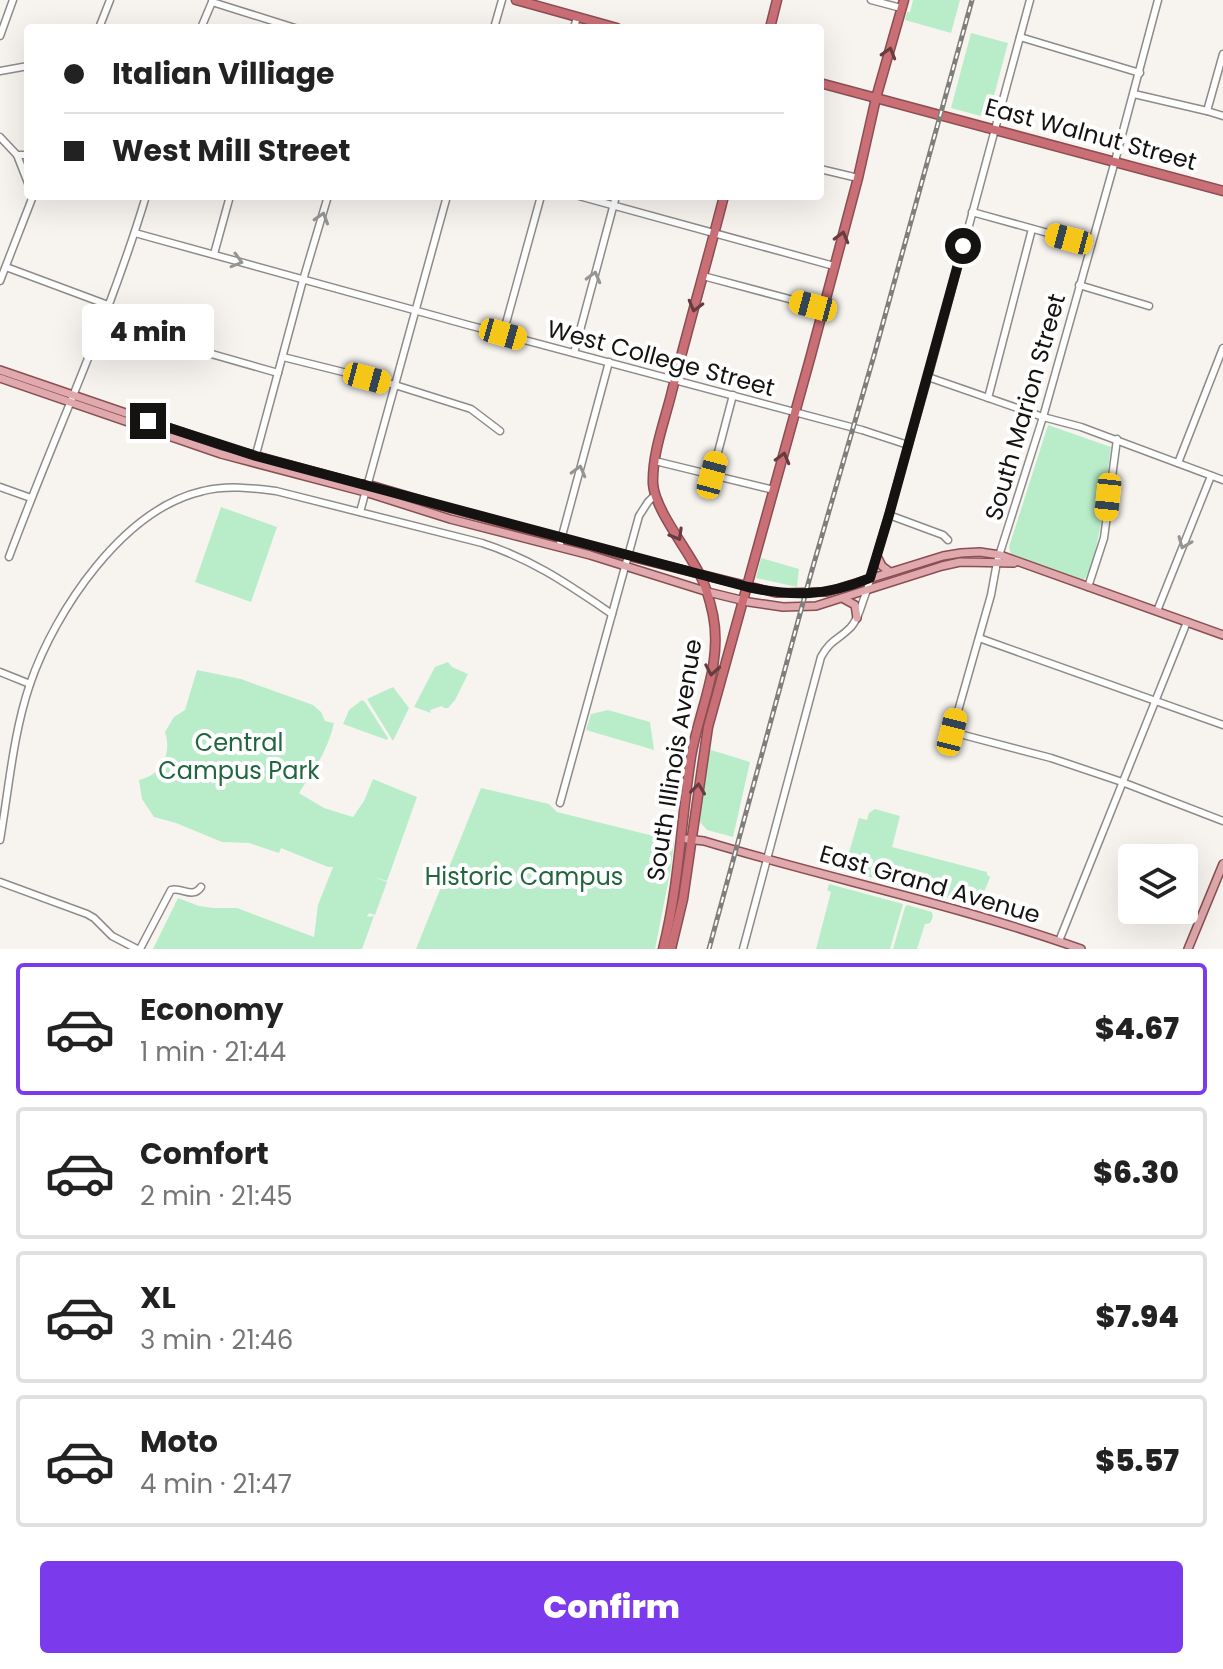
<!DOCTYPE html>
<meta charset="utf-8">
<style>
body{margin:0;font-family:Poppins,sans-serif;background:#f2f2f2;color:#222;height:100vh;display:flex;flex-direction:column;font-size:30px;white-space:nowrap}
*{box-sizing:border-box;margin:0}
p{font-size:26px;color:#767676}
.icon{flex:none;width:44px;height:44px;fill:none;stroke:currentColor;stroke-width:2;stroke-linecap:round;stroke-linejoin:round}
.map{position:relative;height:949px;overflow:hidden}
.drawer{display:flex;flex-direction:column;background:#fff;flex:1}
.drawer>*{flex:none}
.top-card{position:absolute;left:24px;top:24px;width:800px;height:176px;border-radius:8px;box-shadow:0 8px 32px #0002;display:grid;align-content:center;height:176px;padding:0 40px;background:#fff}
.buttons{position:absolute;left:1118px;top:844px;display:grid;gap:16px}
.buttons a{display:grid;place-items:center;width:80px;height:80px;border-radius:8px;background:#fff;box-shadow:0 8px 32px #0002;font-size:40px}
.end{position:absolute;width:36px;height:36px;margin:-18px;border:10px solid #141311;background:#fff;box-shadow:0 0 0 4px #fff}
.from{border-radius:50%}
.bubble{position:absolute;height:56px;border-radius:8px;background:#fff;box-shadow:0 8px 32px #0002;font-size:26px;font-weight:800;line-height:56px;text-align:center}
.car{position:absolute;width:24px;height:48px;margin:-24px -12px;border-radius:10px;box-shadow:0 0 6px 2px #0007;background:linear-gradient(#f5c518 24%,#345 0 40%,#f5c518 0 76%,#345 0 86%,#f5c518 0)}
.top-card b{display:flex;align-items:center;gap:28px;height:76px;font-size:30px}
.top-card b+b{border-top:2px solid #e0e0e0}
.top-card i{width:20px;height:20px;background:#222}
ul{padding:14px 0 0;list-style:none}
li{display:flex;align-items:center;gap:24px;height:132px;margin:0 16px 12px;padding:0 24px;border:4px solid #e0e0e0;border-radius:8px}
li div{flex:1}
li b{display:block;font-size:30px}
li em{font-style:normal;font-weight:800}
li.on{border-color:#7c3aed}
li>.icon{width:72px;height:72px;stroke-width:1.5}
.action{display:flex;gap:16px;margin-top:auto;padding:16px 40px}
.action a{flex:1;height:92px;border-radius:8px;background:#7c3aed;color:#fff;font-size:32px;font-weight:800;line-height:92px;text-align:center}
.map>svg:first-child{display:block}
</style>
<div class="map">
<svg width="1223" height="949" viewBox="0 0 1223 949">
<rect width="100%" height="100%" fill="#f7f4f0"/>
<!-- green -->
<g fill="#b9edca">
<path d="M913 0H960L951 33 905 20 907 12H910Z"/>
<path d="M971 33 1008 43 988 118 951 108Z"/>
<path d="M1048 425 1111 447C1106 480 1101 554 1084 580L1011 554 1009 547Z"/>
<path d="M221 507 277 527 251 602 195 582Z"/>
<path d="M761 558 799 569 797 587 756 578Z"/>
<path d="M448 662 452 667 468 674 455 700 448 708H444L442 706 430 710 431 713 414 707 435 667Z"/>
<path d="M197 670 241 679 313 705 321 712 325 721 334 723C328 750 314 770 299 793L324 808 353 817 364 801 373 779 417 797 387 881 374 877 387 882 375 915 369 913 367 917 374 916 362 949H153L178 898 199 906 213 908H237L314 937 318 905 333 867H328L281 848 279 853 249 843 222 842 176 823 154 817 142 799 139 780C162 775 172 754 165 732L174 717 185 710Z"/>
<path d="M393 687 409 708 393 741 367 699Z"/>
<path d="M362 700 365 702 388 738 387 740 343 724 349 710Z"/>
<path d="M608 710 650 722 654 750 586 730 591 714Z"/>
<path d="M708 749 750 762 733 837 707 830 700 822 703 778Z"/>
<path d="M481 788 549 804 557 812 674 841 671 868 655 949H416Z"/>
<path d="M875 809 900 816 892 847 987 872V875L990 877C986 888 982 900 972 906L907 884 902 886 844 870 859 818 867 820 869 813Z"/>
<path d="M829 884 903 904 890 949H816L831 892 827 890Z"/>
<path d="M907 905 932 912 933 917 930 923 925 924 917 949H893L905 907Z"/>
</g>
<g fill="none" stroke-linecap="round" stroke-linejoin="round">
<defs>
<g id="minor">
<path d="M871 0 901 8"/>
<path d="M1158 0 1115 161 1043 417 997 562 991 595 952 732 1051 758 1122 782 1223 821"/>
<path d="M212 2 295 28"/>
<path d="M99 28 110 0"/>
<path d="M201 28 212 2"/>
<path d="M494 28 502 0"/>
<path d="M574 28 577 17"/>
<path d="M0 36 13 0"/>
<path d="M1020 37 1140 73"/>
<path d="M1223 54 1207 111 1223 116"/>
<path d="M0 71 28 66"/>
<path d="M1134 94 1207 111"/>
<path d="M0 137 17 155H28"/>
<path d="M17 155 28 183"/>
<path d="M820 169 858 178"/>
<path d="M579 196 834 266"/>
<path d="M972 212 1091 245"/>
<path d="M135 233 468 325 862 430 908 445"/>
<path d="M214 254 230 196"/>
<path d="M6 267 108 305"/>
<path d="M703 276 823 308"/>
<path d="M0 281 33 196"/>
<path d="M1079 285 1149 306"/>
<path d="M103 323 278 373"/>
<path d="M503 334 541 196"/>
<path d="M574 353 616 196"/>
<path d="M283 357 395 385 471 409 500 431"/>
<path d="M928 377 1043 417 1081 427 1223 480"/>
<path d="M988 398 1032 229"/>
<path d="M255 458 303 280 328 196"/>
<path d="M655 461 774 490"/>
<path d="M1178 463 1223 348"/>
<path d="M712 475 733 395"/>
<path d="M0 487 31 498"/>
<path d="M360 512 447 196"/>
<path d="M889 515 943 535 948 540"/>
<path d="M559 547 609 362"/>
<path d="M9 557C54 436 109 319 146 196"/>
<path d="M1088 587 1104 538 1117 439"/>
<path d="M1157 611 1211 476"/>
<path d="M979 638 1223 725"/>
<path d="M0 672 30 684"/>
<path d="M560 803 639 516 648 502 655 495"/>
<path d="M0 840C9 788 13 734 30 684 55 611 123 509 203 491 227 485 252 488 276 491L482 543C532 559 569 585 612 614"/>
<path d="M0 882 87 914 94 918 112 936 137 949"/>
<path d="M1059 941 1187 622"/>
<path d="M140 949 171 890C182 887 193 899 201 887"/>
<path d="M743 949 821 657C831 639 837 641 850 628 859 619 862 602 867 590L928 377 1030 0"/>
</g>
<g id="major">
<path d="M0 370 228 448 360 484H367L438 505 619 554 776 593 827 592 943 556 961 553 980 552 1000 555 1223 635"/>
<path d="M0 378 221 454 365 492 450 519 590 555 708 592 749 602 783 607 816 606 942 566 960 562 1014 563"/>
<path d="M877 556 882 566 890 572"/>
<path d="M844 599 855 605 857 618"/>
<path d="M687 839 704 841C830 879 958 905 1081 949"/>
<path d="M1188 949 1223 864"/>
</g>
<g id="highway">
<path d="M516 0 617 28"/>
<path d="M770 28 777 0"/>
<path d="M820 83 1223 191"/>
<path d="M663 949C679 886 681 821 691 757 699 709 723 665 713 615 710 601 707 588 700 575 688 550 655 510 653 484 652 454 664 423 671 395 688 328 707 262 724 196"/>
<path d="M671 949 683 899 708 727 811 355 858 178 876 98 904 0"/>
</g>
</defs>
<!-- minor casing -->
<use href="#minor" stroke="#8e8b88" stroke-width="9"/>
<!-- major casing -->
<use href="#major" stroke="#8b4f53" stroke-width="10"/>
<!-- highway casing -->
<use href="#highway" stroke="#8b4f53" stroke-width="11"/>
<!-- minor -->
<use href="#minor" stroke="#fff" stroke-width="6"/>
<!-- major -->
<use href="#major" stroke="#e0a9ad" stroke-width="7"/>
<!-- highway -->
<use href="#highway" stroke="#cb6f77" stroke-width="8"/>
<defs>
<path id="rail" d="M709 949 810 577 875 352 972 0"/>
</defs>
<!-- rail casing -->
<use href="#rail" stroke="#807e7b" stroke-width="5"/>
<!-- rail -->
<use href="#rail" stroke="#fff" stroke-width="2" stroke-dasharray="6" stroke-linecap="butt"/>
</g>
<!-- one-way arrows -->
<defs><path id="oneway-chevron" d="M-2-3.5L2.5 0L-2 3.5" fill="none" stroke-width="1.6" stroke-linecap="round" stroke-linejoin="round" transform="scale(2)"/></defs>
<g stroke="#663c3f">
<use href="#oneway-chevron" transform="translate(889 53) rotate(-74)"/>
<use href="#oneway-chevron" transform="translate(842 237) rotate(-75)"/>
<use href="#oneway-chevron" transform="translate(695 306) rotate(105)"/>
<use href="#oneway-chevron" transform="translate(783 458) rotate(-75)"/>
<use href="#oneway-chevron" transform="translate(677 535) rotate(60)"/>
<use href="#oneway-chevron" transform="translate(712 670) rotate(100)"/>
<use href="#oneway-chevron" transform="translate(698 789) rotate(-83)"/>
</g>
<g stroke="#959594">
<use href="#oneway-chevron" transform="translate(322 218) rotate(-73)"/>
<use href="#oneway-chevron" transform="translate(237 261) rotate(16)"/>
<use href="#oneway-chevron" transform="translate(594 277) rotate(-75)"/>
<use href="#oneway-chevron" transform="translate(579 471) rotate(-75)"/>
<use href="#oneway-chevron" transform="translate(1184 543) rotate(112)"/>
</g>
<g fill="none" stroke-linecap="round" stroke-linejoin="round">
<!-- route -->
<path stroke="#141311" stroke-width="10" d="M148 421 256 456 748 587C793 597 827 596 870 578L889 515 963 246"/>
</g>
<g text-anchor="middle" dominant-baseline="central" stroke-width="8" stroke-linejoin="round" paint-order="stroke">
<!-- street labels -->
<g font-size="24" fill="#141311" stroke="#fff">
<text transform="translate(1091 134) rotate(15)">East Walnut Street</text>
<text transform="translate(661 358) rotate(15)">West College Street</text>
<text transform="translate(1025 407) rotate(-74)">South Marion Street</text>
<text transform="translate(674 760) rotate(-81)">South Illinois Avenue</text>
<text transform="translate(930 884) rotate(16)">East Grand Avenue</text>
</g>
<!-- park labels -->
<g font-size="24" fill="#226640" stroke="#fff">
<text x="239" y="742">Central<tspan x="239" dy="28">Campus Park</tspan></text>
<text x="524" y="876">Historic Campus</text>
</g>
</g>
</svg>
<div class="buttons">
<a><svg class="icon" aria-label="layers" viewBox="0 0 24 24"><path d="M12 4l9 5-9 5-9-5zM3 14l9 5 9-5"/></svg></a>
</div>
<i class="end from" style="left:963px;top:246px"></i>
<i class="end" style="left:148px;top:421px"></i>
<div class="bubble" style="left:82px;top:304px;width:132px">4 min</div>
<i class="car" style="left:1069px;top:239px;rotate:285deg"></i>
<i class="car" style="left:813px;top:306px;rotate:285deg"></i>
<i class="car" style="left:503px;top:334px;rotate:106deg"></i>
<i class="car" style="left:367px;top:378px;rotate:105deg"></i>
<i class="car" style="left:712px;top:475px;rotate:15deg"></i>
<i class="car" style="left:1108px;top:497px;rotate:186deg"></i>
<i class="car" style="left:952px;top:732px;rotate:14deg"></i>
<div class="top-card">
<b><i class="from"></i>Italian Villiage</b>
<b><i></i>West Mill Street</b>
</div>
</div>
<section class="drawer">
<ul>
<li class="on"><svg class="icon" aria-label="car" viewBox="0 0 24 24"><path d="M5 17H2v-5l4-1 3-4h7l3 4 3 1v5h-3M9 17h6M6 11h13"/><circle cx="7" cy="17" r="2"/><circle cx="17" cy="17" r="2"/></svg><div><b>Economy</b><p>1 min · 21:44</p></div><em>$4.67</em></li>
<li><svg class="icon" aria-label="car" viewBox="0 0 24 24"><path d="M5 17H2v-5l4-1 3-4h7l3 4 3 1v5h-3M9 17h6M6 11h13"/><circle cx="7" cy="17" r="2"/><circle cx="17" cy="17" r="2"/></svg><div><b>Comfort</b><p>2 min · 21:45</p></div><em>$6.30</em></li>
<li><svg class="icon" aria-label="car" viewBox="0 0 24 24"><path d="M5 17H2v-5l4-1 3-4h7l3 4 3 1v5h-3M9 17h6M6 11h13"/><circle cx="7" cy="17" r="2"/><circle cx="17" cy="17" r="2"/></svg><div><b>XL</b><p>3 min · 21:46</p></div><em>$7.94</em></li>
<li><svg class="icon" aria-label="car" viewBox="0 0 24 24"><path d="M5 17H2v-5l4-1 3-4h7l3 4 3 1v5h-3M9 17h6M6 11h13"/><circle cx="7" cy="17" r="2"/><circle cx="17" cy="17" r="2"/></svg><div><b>Moto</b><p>4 min · 21:47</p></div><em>$5.57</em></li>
</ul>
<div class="action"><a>Confirm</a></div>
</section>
